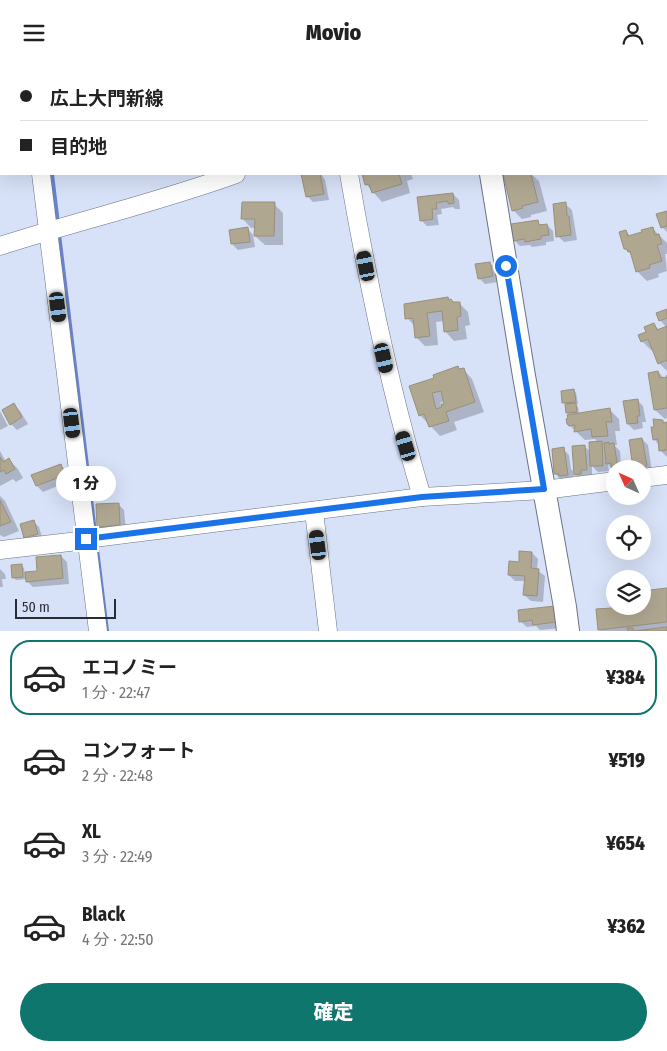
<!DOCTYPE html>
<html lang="ja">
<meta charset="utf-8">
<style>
body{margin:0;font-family:"Fira Sans Condensed","Noto Sans JP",sans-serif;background:#f2f2f2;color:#222;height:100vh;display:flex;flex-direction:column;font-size:19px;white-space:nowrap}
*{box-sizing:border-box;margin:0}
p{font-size:16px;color:#767676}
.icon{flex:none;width:28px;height:28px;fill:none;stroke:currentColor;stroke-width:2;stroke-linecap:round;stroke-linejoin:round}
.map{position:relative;height:566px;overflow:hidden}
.drawer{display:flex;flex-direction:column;background:#fff;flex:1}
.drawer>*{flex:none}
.banner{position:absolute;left:0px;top:0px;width:668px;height:110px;box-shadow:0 5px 20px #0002;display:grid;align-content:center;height:110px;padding:0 20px;background:#fff}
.needle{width:32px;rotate:315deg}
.buttons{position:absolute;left:606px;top:395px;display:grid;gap:10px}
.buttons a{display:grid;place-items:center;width:45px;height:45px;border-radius:50%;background:#fff;box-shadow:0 5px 20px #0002;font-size:25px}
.scale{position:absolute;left:15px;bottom:12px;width:101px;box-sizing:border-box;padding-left:5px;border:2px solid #282c34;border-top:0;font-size:14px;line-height:18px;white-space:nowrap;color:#282c34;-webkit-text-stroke:4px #d7e1f7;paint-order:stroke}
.end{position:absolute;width:22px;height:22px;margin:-11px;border:6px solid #1a73e8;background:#fff;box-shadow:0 0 0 2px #fff}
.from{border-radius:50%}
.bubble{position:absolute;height:35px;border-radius:18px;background:#fff;box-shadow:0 5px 20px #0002;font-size:16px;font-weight:800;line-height:35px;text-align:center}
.car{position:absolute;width:15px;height:30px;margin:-15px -8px;border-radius:6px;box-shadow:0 0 4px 1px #0007;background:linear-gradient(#222 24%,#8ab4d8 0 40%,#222 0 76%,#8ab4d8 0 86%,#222 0)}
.banner b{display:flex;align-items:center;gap:18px;height:48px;font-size:19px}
.banner b+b{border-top:1px solid #e0e0e0}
.banner i{width:12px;height:12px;background:#222}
ul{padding:9px 0 0;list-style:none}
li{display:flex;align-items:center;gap:15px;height:75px;margin:0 10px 8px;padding:0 10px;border:2px solid transparent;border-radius:20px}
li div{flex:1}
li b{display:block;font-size:19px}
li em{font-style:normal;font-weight:800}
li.active{border-color:#0f766e}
li>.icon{width:45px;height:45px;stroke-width:1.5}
.cta{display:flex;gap:10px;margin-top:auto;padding:10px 20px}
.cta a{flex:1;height:58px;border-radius:30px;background:#0f766e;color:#fff;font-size:20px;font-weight:800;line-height:58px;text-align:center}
header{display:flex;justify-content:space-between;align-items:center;height:65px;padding:0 20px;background:#fff;font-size:22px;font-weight:800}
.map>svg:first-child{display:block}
</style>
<header><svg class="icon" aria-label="menu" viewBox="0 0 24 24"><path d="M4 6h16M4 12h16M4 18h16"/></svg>Movio<svg class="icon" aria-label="person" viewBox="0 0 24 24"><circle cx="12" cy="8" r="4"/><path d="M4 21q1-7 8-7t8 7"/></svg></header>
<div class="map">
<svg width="667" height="566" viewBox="0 0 667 566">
<rect width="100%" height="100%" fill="#d7e1f7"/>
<!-- shadow -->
<g fill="#0003" fill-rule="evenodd">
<path d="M421 0H455L456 1H421Z"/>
<path d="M303 109H321L325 115 329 135 313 137 307 131Z"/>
<path d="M363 109H411L413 114 407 116 410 128 382 137 366 119Z"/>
<path d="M513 109 516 111 531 109 539 116 547 146 531 150V152L522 154 513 145 504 110Z"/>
<path d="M453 129 459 135 460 144H455L453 142 441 144 442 149 437 150 439 160 427 161 421 155 418 133Z"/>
<path d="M274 139 283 148V180H265L255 171 256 163H251L242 153Z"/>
<path d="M565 139 572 145 577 175 564 177 558 171Z"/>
<path d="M667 147V167L662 162Z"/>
<path d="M538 157 542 161 547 160 553 166 554 176 546 177V180L532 182 530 180 520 181 514 175Z"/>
<path d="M247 163 253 170 255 182 238 185 232 179Z"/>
<path d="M652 163 667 178V189H665L667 206 658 209 659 212 647 216 638 207 633 191 625 184 626 166 631 172Z"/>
<path d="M490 198 496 204 498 217 485 219 479 213Z"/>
<path d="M448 234 453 239 459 238 468 247 470 260 465 261 467 274 454 276 445 266 444 256 436 257 438 280 425 281 416 272 415 261 407 253Z"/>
<path d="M667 245V306L659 298 654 284 651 285 642 276 654 259 659 265 666 262 660 255Z"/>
<path d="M458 303 461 305 463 304 472 314 484 347 454 357 457 365 440 371 420 350 435 313ZM445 336 446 340 441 341 440 338Z"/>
<path d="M658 307 664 313H667V353L665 354 655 345Z"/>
<path d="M574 325 576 328 578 339H575L578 342 579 349 610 345 619 354 620 366H615L617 380H614L620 386 621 404H615V409L608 399 609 406 598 407 592 401V410L581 415 573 407 574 415H561L555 408 563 384 569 390 571 404 575 408 584 381 591 387 599 378 595 374 585 375 568 359 570 351 567 348V341L564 338Z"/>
<path d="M637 335 643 341 646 357H642L643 363 634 365 628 359Z"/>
<path d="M14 340 20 346 28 359 17 365 11 359Z"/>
<path d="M0 346 8 361 0 365Z"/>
<path d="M662 356 667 358V392L660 385 659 380 654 374Z"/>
<path d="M642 374 648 380 652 407 642 408V404L634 402Z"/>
<path d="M0 386 6 397 9 395 18 404 23 413 16 417 13 414 0 421Z"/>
<path d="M60 400 67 406 70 416 43 427 37 421Z"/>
<path d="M0 431 5 436 19 466 4 472 0 470Z"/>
<path d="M118 439 124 445 126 466 105 467 98 461Z"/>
<path d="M33 456 39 462 43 475 31 479 25 473 22 460Z"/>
<path d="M532 488 538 494 537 505 545 511 543 537 531 536 524 530 525 516H515L509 510Z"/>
<path d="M61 491 67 497 69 519 33 522 27 516V514L16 515 13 512 21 500 24 503 25 509 38 507Z"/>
<path d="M0 504 5 509 6 514H2L3 522H0Z"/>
<path d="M667 524V566H601L599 564 627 541H642Z"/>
<path d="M554 542 562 563 540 565 536 561 527 562 520 556Z"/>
</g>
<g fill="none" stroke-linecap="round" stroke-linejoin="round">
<!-- stream -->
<g stroke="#6883cc" stroke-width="4">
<path d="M37 0V1"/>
<path d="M52 109 58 159"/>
<path d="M59 169 95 467"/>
<path d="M96 476 107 566"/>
</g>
</g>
<!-- building -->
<g fill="#b0a791" stroke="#99907a" fill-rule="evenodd">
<path d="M301 109H320L324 129 306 132Z"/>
<path d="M362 109H399L402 119 372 128 369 119 365 120Z"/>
<path d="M503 109H531L538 137 522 141 523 143 512 146Z"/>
<path d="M453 128 454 138 448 139V136L436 138 437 144H432L433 154 420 156 417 132Z"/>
<path d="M242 137H275L274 171H254L255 154H241Z"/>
<path d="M566 137 567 151H569L571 170 556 172 553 139Z"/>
<path d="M667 146V161L661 163 656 149Z"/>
<path d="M538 155 539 160 547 159 549 170 541 171V174L525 177 524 174 513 176 511 159Z"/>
<path d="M248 162 250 177 231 179 229 165Z"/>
<path d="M653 162 655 170 659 169 662 179 657 180 662 196 649 200 650 203 636 207 630 186 628 187 627 184H624L619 167 626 165 628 171 642 167 641 165Z"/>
<path d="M490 197 493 211 478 214 475 199Z"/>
<path d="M448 232 449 235 451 234 453 237H460L461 251 457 252 458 265 444 267 442 246 427 248 430 271 415 273 413 253 405 254 404 239Z"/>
<path d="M667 244V253L659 256 656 248Z"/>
<path d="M654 258 657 265 667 261V297L666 295 658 299 648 274 641 277 638 270 646 267 644 262Z"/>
<path d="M458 301 459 304 464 303 475 337 446 347 449 356 429 362 424 349 419 351 409 321 434 313 433 310ZM441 326 444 339H441L442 342 436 344 432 328Z"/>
<path d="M658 306 660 313 667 312V310V343L654 345 648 308Z"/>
<path d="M574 324 576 337 562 338 561 326Z"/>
<path d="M638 334 640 351H637L638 358 627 359 623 336Z"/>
<path d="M14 338 22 352 10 360 2 345Z"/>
<path d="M576 338 577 347 566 348 565 339Z"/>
<path d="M610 343 612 357H606L608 371 592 372 591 364 574 367 575 360 569 361 567 359 566 354 568 353 567 350Z"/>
<path d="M653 354 663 355V358L667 357V385L659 386 658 374 653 375 651 362H654Z"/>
<path d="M642 373 647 401 633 403 629 375Z"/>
<path d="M602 376 603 401H590L589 377Z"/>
<path d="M609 377V379L614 378 618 404H615V407H612L611 398 606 399 604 378Z"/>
<path d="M585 380 587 405H581V409L574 410 572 381Z"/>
<path d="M564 382 568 410 559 411V409H554L552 384Z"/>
<path d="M0 392 3 397 9 393 15 404 6 409 4 405 0 407Z"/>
<path d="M61 399 65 410 36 421 31 410Z"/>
<path d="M0 435 11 457 0 461Z"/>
<path d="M119 438 120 460 97 462 96 439Z"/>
<path d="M34 455 38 469 24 473 20 459Z"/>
<path d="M519 486 532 487 531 503 539 504 537 531 523 530 525 511 508 510 509 496 519 497Z"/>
<path d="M61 490 63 513 26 517 25 507 37 506 36 492Z"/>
<path d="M22 499 23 512 12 513 11 500Z"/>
<path d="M667 523V557L598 565 596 544 642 541V526Z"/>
<path d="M555 541 556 557 533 560 532 555 519 557 518 545Z"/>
<path d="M667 562V566H628L627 563H633L634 566Z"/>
</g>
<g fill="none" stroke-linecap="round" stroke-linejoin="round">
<defs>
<g id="minor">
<path d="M27 0V1"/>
<path d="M331 0V1"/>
<path d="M648 0V1"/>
<path d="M593 1 602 0"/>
<path d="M0 31H1"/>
<path d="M666 62 667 65"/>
<path d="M0 75 1 74"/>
<path d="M41 109 98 566"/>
<path d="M349 109C368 219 390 325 422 432"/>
<path d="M0 181C78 156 159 137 236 109"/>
<path d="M642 413 667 410"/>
<path d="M314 446 328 566"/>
<path d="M86 474 422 432 544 425 615 416"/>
<path d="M0 485 87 475"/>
</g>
<g id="major">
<path d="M475 0V1"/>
<path d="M491 109 524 311 565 542 568 566"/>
</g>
</defs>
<!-- minor casing -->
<use href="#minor" stroke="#6b7387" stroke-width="19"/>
<!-- major casing -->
<use href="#major" stroke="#6b7387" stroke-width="24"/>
<!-- minor -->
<use href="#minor" stroke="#fff" stroke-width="18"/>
<!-- major -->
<use href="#major" stroke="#fff" stroke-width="22"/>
</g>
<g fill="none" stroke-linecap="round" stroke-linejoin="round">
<!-- route -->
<path stroke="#1a73e8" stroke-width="6" d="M86 474 422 432 544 424 506 201"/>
</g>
</svg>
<div class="buttons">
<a><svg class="needle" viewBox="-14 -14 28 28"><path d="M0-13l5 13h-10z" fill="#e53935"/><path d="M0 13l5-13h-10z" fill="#767676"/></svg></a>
<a><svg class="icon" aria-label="locate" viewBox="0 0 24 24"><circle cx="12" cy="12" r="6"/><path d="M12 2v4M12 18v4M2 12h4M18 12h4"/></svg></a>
<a><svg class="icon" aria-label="layers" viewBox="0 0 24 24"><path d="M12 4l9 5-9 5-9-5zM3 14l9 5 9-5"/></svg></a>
</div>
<div class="scale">50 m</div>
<i class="end from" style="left:506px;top:201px"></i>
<i class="end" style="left:86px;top:474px"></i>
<div class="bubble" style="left:56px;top:401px;width:60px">1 分</div>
<i class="car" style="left:366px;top:201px;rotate:349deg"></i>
<i class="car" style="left:58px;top:242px;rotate:173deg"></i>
<i class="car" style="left:384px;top:293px;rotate:167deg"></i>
<i class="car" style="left:72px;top:358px;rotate:173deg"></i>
<i class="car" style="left:406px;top:381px;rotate:343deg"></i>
<i class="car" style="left:318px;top:480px;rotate:353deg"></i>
<div class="banner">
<b><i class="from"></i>広上大門新線</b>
<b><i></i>目的地</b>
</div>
</div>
<section class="drawer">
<ul>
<li class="active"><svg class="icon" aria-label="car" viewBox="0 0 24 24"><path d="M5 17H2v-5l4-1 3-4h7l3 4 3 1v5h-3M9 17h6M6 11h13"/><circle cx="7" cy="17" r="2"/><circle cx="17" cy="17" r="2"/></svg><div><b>エコノミー</b><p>1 分 · 22:47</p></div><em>¥384</em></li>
<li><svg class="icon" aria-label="car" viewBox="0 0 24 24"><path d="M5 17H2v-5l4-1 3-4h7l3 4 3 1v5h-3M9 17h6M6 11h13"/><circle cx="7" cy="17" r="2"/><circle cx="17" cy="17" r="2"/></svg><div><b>コンフォート</b><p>2 分 · 22:48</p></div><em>¥519</em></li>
<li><svg class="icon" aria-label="car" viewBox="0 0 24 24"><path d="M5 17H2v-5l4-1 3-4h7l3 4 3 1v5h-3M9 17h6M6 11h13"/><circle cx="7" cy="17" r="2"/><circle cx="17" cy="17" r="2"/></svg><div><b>XL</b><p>3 分 · 22:49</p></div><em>¥654</em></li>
<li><svg class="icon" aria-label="car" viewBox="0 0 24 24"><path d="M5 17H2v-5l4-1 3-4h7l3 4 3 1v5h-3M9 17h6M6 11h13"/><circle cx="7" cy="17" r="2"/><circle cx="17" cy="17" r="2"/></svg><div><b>Black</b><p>4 分 · 22:50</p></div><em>¥362</em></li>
</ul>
<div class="cta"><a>確定</a></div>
</section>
